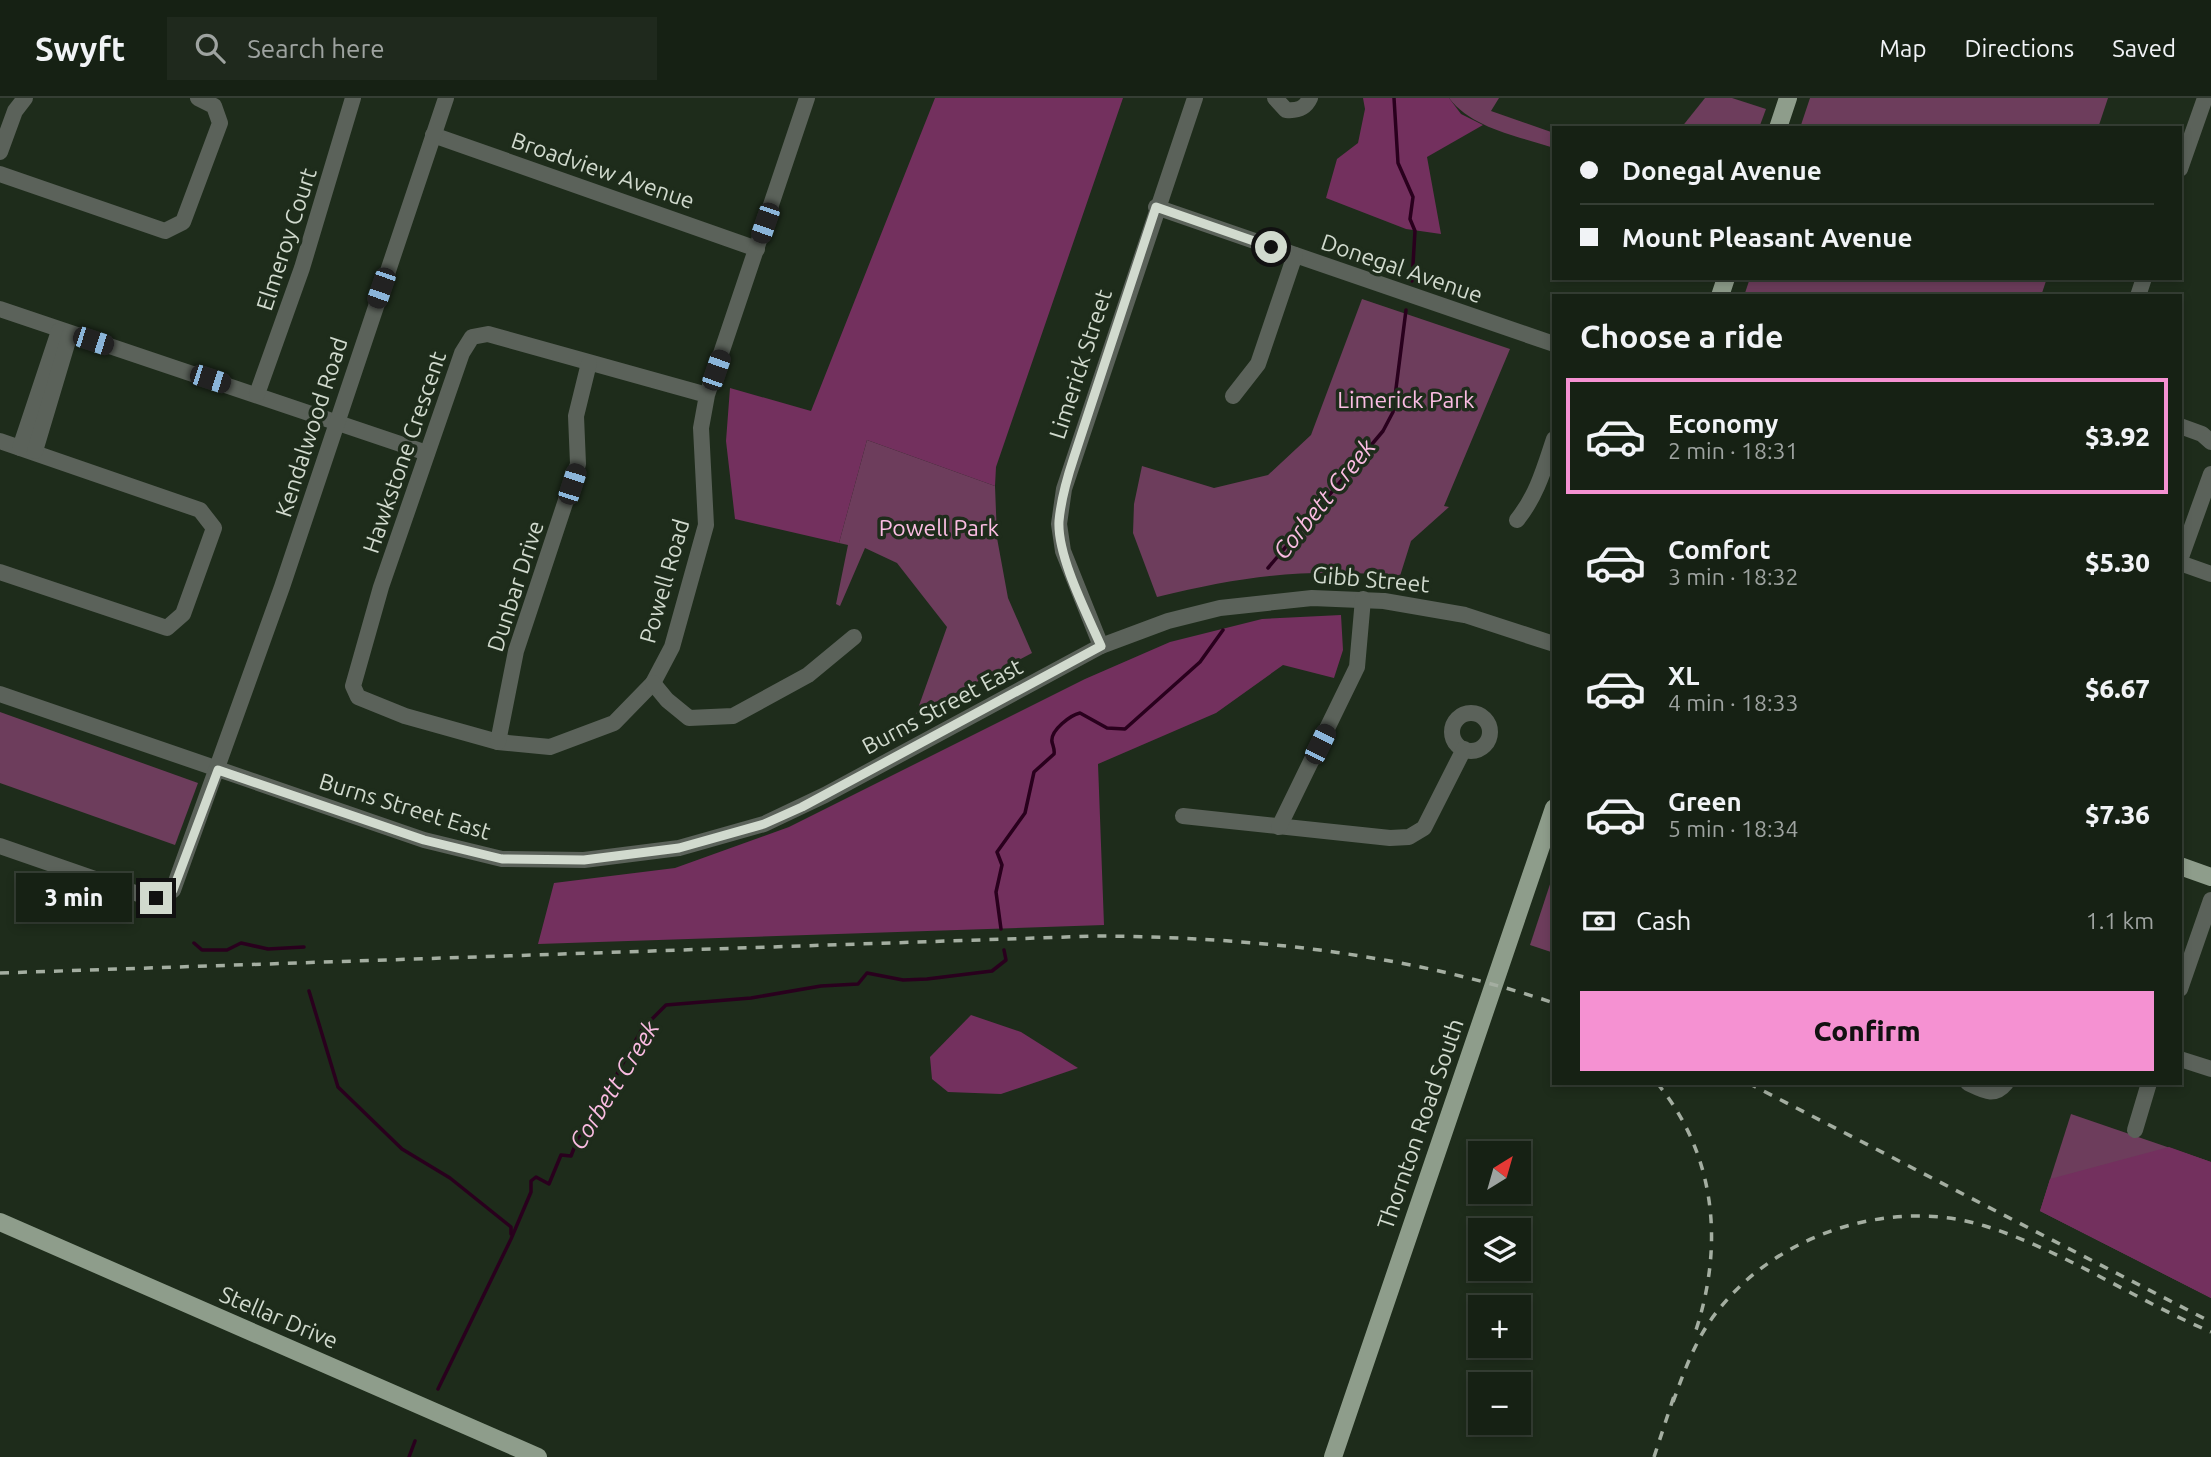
<!DOCTYPE html>
<meta charset="utf-8">
<style>
body{margin:0;font-family:Ubuntu,sans-serif;background:#1f291d;color:#f1f3f6;height:100vh;display:flex;flex-direction:column;font-size:26px;white-space:nowrap}
*{box-sizing:border-box;margin:0}
p{font-size:23px;color:#9ea3a0}
.icon{flex:none;width:38px;height:38px;fill:none;stroke:currentColor;stroke-width:2;stroke-linecap:round;stroke-linejoin:round}
.map{position:relative;flex:1;overflow:hidden}
.details{position:absolute;left:1552px;top:196px;width:630px;height:791px;display:flex;flex-direction:column;background:#162114;border-radius:0px;box-shadow:0 4px 10px #0003,0 0 0 2px #353e34}
.details>*{flex:none}
.banner{position:absolute;left:1552px;top:28px;width:630px;height:154px;border-radius:0px;box-shadow:0 4px 10px #0003,0 0 0 2px #353e34;display:grid;align-content:center;height:154px;padding:0 28px;background:#162114}
.needle{width:46px;rotate:37deg}
.controls{position:absolute;left:1468px;top:1043px;display:grid;gap:14px}
.controls a{display:grid;place-items:center;width:63px;height:63px;border-radius:0px;background:#162114;box-shadow:0 4px 10px #0003,0 0 0 2px #353e34;font-size:35px}
.end{position:absolute;width:32px;height:32px;margin:-16px;border:9px solid #d1dace;background:#111;box-shadow:0 0 0 4px #111}
.from{border-radius:50%}
.bubble{position:absolute;height:49px;border-radius:0px;background:#162114;box-shadow:0 4px 10px #0003,0 0 0 2px #353e34;font-size:23px;font-weight:800;line-height:49px;text-align:center}
.car{position:absolute;width:21px;height:42px;margin:-21px -10px;border-radius:9px;box-shadow:0 0 5px 2px #0007;background:linear-gradient(#222 24%,#8ab4d8 0 40%,#222 0 76%,#8ab4d8 0 86%,#222 0)}
.banner b{display:flex;align-items:center;gap:24px;height:66px;font-size:26px}
.banner b+b{border-top:2px solid #353e34}
.banner i{width:18px;height:18px;background:#f1f3f6}
ul{padding:0;list-style:none}
li{display:flex;align-items:center;gap:21px;height:116px;margin:0 14px 10px;padding:0 14px;border:4px solid transparent;border-radius:0px}
li div{flex:1}
li b{display:block;font-size:26px}
li em{font-style:normal;font-weight:800}
li.on{border-color:#f591d2}
li>.icon{width:63px;height:63px;stroke-width:1.5}
h2{padding:0 28px;font-size:32px;line-height:84px}
.pay{display:flex;align-items:center;gap:18px;height:77px;padding:0 28px;font-size:26px}
.pay p{margin-inline-start:auto}
.action{display:flex;gap:14px;margin-top:auto;padding:14px 28px}
.action a{flex:1;height:80px;border-radius:0px;background:#f591d2;color:#111;font-size:28px;font-weight:800;line-height:80px;text-align:center}
header{display:flex;align-items:center;gap:42px;box-sizing:border-box;height:98px;padding:0 35px;background:#162114;border-bottom:2px solid #353e34}
header strong{font-size:33px}
nav{display:flex;gap:38px;margin-inline-start:auto;font-size:24px}
.search{width:490px;height:63px;background:#1f291d;display:flex;align-items:center;gap:18px;box-sizing:border-box;padding:0 24px;border-radius:0px;color:#9ea3a0;font-size:26px}
.map>svg:first-child{display:block}
</style>
<header>
<strong>Swyft</strong>
<div class="search"><svg class="icon" aria-label="search" viewBox="0 0 24 24"><circle cx="10" cy="10" r="6"/><path d="M15 15l6 6"/></svg>Search here</div>
<nav><a>Map</a><a>Directions</a><a>Saved</a></nav>
</header>
<div class="map">
<svg width="2211" height="1359" viewBox="0 0 2211 1359">
<rect width="100%" height="100%" fill="#1e2c1b"/>
<!-- green -->
<g fill="#6d3d5c">
<path d="M1449 0H1499L1491 13 1554 35V50C1518 38 1473 31 1449 0Z"/>
<path d="M1705 0H1732L1766 11 1759 30H1681Z"/>
<path d="M1810 0H2108L2098 30H1800Z"/>
<path d="M1750 180H2047L2041 198H1744Z"/>
<path d="M1362 201 1510 251 1444 408 1449 409 1411 443 1400 478C1307 470 1247 477 1157 499L1133 435 1134 406 1142 368 1214 390 1268 377 1311 337Z"/>
<path d="M867 342 995 388 997 440 1008 500 1032 555 916 616 947 529 897 465 865 450 840 508 836 506 848 447 839 445Z"/>
<path d="M0 614 198 685 175 747 0 685Z"/>
<path d="M1554 774V855L1530 847Z"/>
<path d="M2071 1016 2211 1064V1200L2040 1113Z"/>
</g>
<!-- forest -->
<g fill="#73305e">
<path d="M935 0H1123L996 369 995 388 867 342 839 445 735 421 726 343 730 290 811 313Z"/>
<path d="M1363 0H1449L1461 16 1483 27 1427 59 1441 136 1406 131 1326 100 1337 61 1358 45 1365 11Z"/>
<path d="M1341 517 1343 552 1334 580 1283 567 1216 615 1098 666 1104 827 538 846 554 785 675 770 789 729 1085 581 1170 544 1262 521Z"/>
<path d="M971 917 1021 934 1078 970 1001 996 948 994 932 981 930 959Z"/>
<path d="M2169 1049 2211 1064V1200L2040 1113 2050 1081Z"/>
</g>
<g fill="none" stroke-linecap="round" stroke-linejoin="round">
<!-- stream -->
<g stroke="#29001d" stroke-width="3.5">
<path d="M1394 0 1398 65 1413 99 1410 121 1415 133 1412 183"/>
<path d="M1268 470 1383 333 1393 314 1406 212"/>
<path d="M1001 831 996 794 1002 767 997 754 1025 715 1034 674 1054 656C1055 652 1053 648 1052 644 1050 632 1071 617 1080 615L1107 630 1125 631 1200 564 1223 532"/>
<path d="M194 845 202 852H227L241 845 268 851 304 849"/>
<path d="M309 893 338 989 402 1051 450 1080 511 1129V1136"/>
<path d="M438 1291 511 1141 531 1094V1083L536 1079 549 1086 561 1057 571 1058 578 1040 607 1003 617 976 642 931 666 907 751 900 821 888 858 886 867 875 903 882 927 881 992 873 1006 862 1004 852"/>
<path d="M409 1359 415 1343"/>
</g>
<!-- minor -->
<g stroke="#5b625a" stroke-width="16">
<path d="M1275 0 1286 12C1297 13 1305 11 1310 0"/>
<path d="M433 37 757 151"/>
<path d="M0 54 15 13 25 0"/>
<path d="M2180 71 2205 0"/>
<path d="M0 76 165 133 183 124 220 25 214 8 198 0"/>
<path d="M1156 109 1554 246"/>
<path d="M2138 198 2144 180"/>
<path d="M0 211 427 355"/>
<path d="M257 296 302 170 353 0"/>
<path d="M707 297 488 236 472 239 462 255 381 489 353 588 358 599 405 618 498 644 550 649 614 625 653 585 672 549 706 427 701 330 707 297 807 0"/>
<path d="M1233 298 1258 266 1295 157"/>
<path d="M2180 328 2202 336 2211 344"/>
<path d="M0 343 200 412 214 430 183 516 167 530 0 474"/>
<path d="M20 350 59 233"/>
<path d="M35 353 70 236"/>
<path d="M1517 422C1537 397 1544 371 1554 341"/>
<path d="M2180 462 2211 376"/>
<path d="M2180 465 2211 476"/>
<path d="M1101 548 1063 453 1059 426 1064 391 1195 0"/>
<path d="M653 585 667 602 689 620 733 618 808 577 854 539"/>
<path d="M0 596 424 742 502 761 584 762 679 750 764 726 825 697 1101 548 1168 523 1220 510 1312 500 1384 503 1465 517 1554 546"/>
<circle cx="1471" cy="634" r="19"/>
<path d="M498 644 516 553 578 366 576 318 589 265"/>
<path d="M1183 718 1390 740 1409 739 1424 730 1464 651"/>
<path d="M1279 729 1357 569 1363 501"/>
<path d="M0 748 144 798 161 800 173 792 282 489 446 0"/>
<path d="M2180 891 2211 802"/>
<path d="M2180 961 2211 971"/>
<path d="M1968 985C1983 992 1994 1000 2006 985"/>
<path d="M2135 1032 2149 985"/>
</g>
<!-- major -->
<g stroke="#8e9d8b" stroke-width="18">
<path d="M1778 30 1788 0"/>
<path d="M1720 198 1726 180"/>
<path d="M2180 768 2211 779"/>
<path d="M0 1124 538 1359"/>
<path d="M1333 1359 1554 710"/>
</g>
<!-- rail -->
<g stroke="#a4aea1" stroke-width="3.5" stroke-dasharray="9 9" stroke-linecap="butt">
<path d="M0 875 1096 838C1252 839 1405 855 1554 905"/>
<path d="M1657 985C1717 1058 1724 1149 1695 1235"/>
<path d="M1748 985 2211 1224"/>
<path d="M1673 1304C1685 1271 1697 1237 1720 1210 1780 1135 1892 1099 1985 1128 2062 1152 2136 1202 2211 1234"/>
<path d="M1654 1359 1675 1295"/>
</g>
</g>
<g fill="none" stroke-linecap="round" stroke-linejoin="round">
<!-- route -->
<path stroke="#d1dace" stroke-width="9" d="M156 800 165 799 173 792 218 672 424 742 502 761 584 762 679 750 764 726 802 709 1101 548C1087 516 1057 458 1059 423 1061 401 1067 380 1074 359L1156 109 1271 149"/>
</g>
<g text-anchor="middle" dominant-baseline="central" stroke-width="7" stroke-linejoin="round" paint-order="stroke">
<!-- street labels -->
<g font-size="23" fill="#d1dace" stroke="#1e2c1b">
<text transform="translate(603 72) rotate(19)">Broadview Avenue</text>
<text transform="translate(286 141) rotate(-72)">Elmeroy Court</text>
<text transform="translate(1402 170) rotate(19)">Donegal Avenue</text>
<text transform="translate(1080 266) rotate(-72)">Limerick Street</text>
<text transform="translate(311 329) rotate(-72)">Kendalwood Road</text>
<text transform="translate(404 354) rotate(-71)">Hawkstone Crescent</text>
<text transform="translate(1371 481) rotate(5)">Gibb Street</text>
<text transform="translate(664 483) rotate(-74)">Powell Road</text>
<text transform="translate(515 488) rotate(-72)">Dunbar Drive</text>
<text transform="translate(942 608) rotate(-28)">Burns Street East</text>
<text transform="translate(405 708) rotate(17)">Burns Street East</text>
<text transform="translate(1420 1026) rotate(-71)">Thornton Road South</text>
<text transform="translate(279 1219) rotate(23)">Stellar Drive</text>
</g>
<!-- park labels -->
<g font-size="23" fill="#fbbde3" stroke="#1e2c1b">
<text x="1406" y="301">Limerick Park</text>
<text x="939" y="429">Powell Park</text>
</g>
<!-- water labels -->
<g font-size="24" font-style="italic" fill="#fabce2" stroke="#1e2c1b">
<text transform="translate(1324 401) rotate(-51)">Corbett Creek</text>
<text transform="translate(614 987) rotate(-58)">Corbett Creek</text>
</g>
</g>
</svg>
<div class="controls">
<a><svg class="needle" viewBox="-14 -14 28 28"><path d="M0-13l5 13h-10z" fill="#e53935"/><path d="M0 13l5-13h-10z" fill="#9ea3a0"/></svg></a>
<a><svg class="icon" aria-label="layers" viewBox="0 0 24 24"><path d="M12 4l9 5-9 5-9-5zM3 14l9 5 9-5"/></svg></a>
<a>+</a>
<a>−</a>
</div>
<i class="end from" style="left:1271px;top:149px"></i>
<i class="end" style="left:156px;top:800px"></i>
<div class="bubble" style="left:16px;top:775px;width:116px">3 min</div>
<i class="car" style="left:765px;top:125px;rotate:199deg"></i>
<i class="car" style="left:381px;top:190px;rotate:199deg"></i>
<i class="car" style="left:93px;top:243px;rotate:108deg"></i>
<i class="car" style="left:716px;top:272px;rotate:19deg"></i>
<i class="car" style="left:210px;top:281px;rotate:108deg"></i>
<i class="car" style="left:572px;top:386px;rotate:18deg"></i>
<i class="car" style="left:1320px;top:646px;rotate:26deg"></i>
<div class="banner">
<b><i class="from"></i>Donegal Avenue</b>
<b><i></i>Mount Pleasant Avenue</b>
</div>
<section class="details">
<h2>Choose a ride</h2>
<ul>
<li class="on"><svg class="icon" aria-label="car" viewBox="0 0 24 24"><path d="M5 17H2v-5l4-1 3-4h7l3 4 3 1v5h-3M9 17h6M6 11h13"/><circle cx="7" cy="17" r="2"/><circle cx="17" cy="17" r="2"/></svg><div><b>Economy</b><p>2 min · 18:31</p></div><em>$3.92</em></li>
<li><svg class="icon" aria-label="car" viewBox="0 0 24 24"><path d="M5 17H2v-5l4-1 3-4h7l3 4 3 1v5h-3M9 17h6M6 11h13"/><circle cx="7" cy="17" r="2"/><circle cx="17" cy="17" r="2"/></svg><div><b>Comfort</b><p>3 min · 18:32</p></div><em>$5.30</em></li>
<li><svg class="icon" aria-label="car" viewBox="0 0 24 24"><path d="M5 17H2v-5l4-1 3-4h7l3 4 3 1v5h-3M9 17h6M6 11h13"/><circle cx="7" cy="17" r="2"/><circle cx="17" cy="17" r="2"/></svg><div><b>XL</b><p>4 min · 18:33</p></div><em>$6.67</em></li>
<li><svg class="icon" aria-label="car" viewBox="0 0 24 24"><path d="M5 17H2v-5l4-1 3-4h7l3 4 3 1v5h-3M9 17h6M6 11h13"/><circle cx="7" cy="17" r="2"/><circle cx="17" cy="17" r="2"/></svg><div><b>Green</b><p>5 min · 18:34</p></div><em>$7.36</em></li>
</ul>
<div class="pay"><svg class="icon" aria-label="cash" viewBox="0 0 24 24"><path d="M3 7h18v10H3z"/><circle cx="12" cy="12" r="2"/></svg>Cash<p>1.1 km</p></div>
<div class="action"><a>Confirm</a></div>
</section>
</div>
